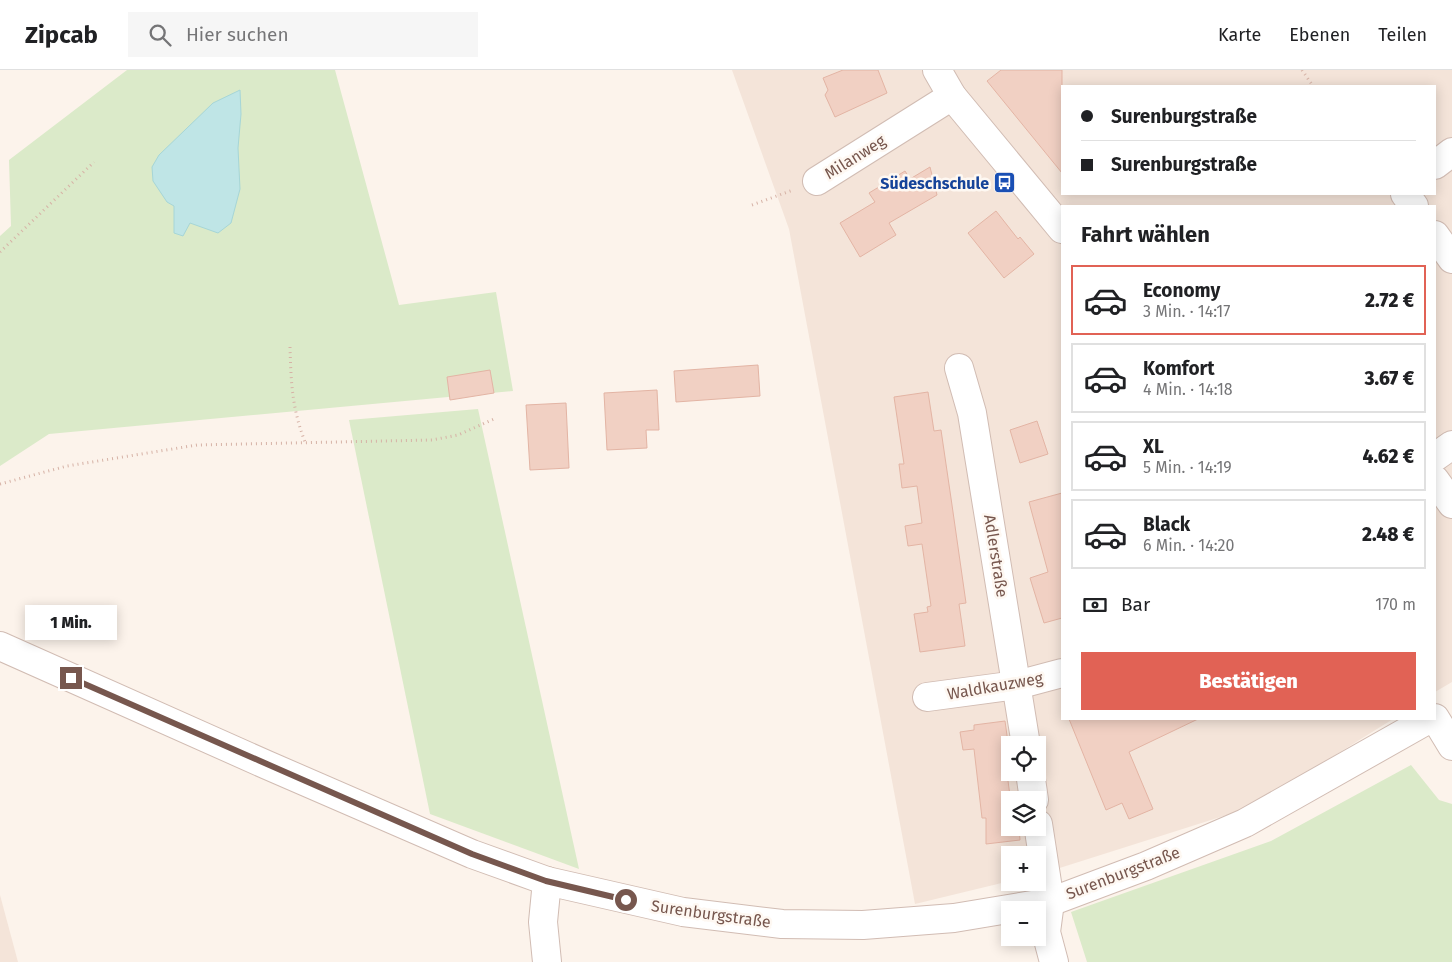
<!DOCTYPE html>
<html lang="de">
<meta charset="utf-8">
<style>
body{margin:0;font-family:"Fira Sans",sans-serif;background:#f6f6f6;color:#202124;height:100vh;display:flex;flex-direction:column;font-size:19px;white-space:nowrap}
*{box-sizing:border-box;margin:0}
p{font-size:16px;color:#757577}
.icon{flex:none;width:28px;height:28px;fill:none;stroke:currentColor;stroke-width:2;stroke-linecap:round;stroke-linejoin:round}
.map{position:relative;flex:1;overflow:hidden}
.panel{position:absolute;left:1061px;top:135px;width:375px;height:515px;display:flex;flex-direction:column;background:#fff;border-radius:0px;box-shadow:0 2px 12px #0003}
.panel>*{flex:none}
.banner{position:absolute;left:1061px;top:15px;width:375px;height:110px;border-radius:0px;box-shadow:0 2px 12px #0003;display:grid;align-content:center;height:110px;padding:0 20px;background:#fff}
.tools{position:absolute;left:1001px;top:666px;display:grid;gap:10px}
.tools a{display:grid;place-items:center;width:45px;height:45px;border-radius:0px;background:#fff;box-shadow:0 2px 12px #0003;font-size:25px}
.end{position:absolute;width:22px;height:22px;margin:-11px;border:6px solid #77574e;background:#fff;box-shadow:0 0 0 2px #fff}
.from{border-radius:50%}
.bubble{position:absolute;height:35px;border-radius:0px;background:#fff;box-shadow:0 2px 12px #0003;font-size:16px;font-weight:800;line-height:35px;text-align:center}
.banner b{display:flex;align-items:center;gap:18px;height:48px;font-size:19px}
.banner b+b{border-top:1px solid #e0e0e0}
.banner i{width:12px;height:12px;background:#202124}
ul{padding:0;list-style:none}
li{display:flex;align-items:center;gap:15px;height:70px;margin:0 10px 8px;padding:0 10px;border:2px solid #e0e0e0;border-radius:0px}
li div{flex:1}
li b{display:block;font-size:19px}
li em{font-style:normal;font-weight:800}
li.current{border-color:#e16255}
li>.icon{width:45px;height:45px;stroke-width:1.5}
h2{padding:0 20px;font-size:22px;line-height:60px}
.pay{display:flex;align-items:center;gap:12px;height:55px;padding:0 20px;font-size:19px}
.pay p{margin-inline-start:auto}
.primary-button{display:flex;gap:10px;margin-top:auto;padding:10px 20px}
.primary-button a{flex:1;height:58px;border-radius:0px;background:#e16255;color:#fff;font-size:20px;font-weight:800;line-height:58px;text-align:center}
header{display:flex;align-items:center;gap:30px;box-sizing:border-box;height:70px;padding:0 25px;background:#fff;border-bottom:1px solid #e0e0e0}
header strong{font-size:24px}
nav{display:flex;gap:28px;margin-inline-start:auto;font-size:18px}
.search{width:350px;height:45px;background:#f6f6f6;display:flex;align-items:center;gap:12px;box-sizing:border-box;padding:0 18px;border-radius:0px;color:#757577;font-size:19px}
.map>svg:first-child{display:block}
</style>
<header>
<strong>Zipcab</strong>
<div class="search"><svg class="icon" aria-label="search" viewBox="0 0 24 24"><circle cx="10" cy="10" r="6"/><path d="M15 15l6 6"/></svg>Hier suchen</div>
<nav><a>Karte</a><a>Ebenen</a><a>Teilen</a></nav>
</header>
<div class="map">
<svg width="1452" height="892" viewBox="0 0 1452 892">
<rect width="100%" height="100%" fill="#fcf3eb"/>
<!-- residential -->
<g fill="#f4e4d9" fill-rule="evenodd">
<path d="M732 0H1452V612L1435 622V136H1062V649H1393L1252 737 1047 802 1038 785H1010V811L915 834 789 159ZM1062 16H1435V124H1062ZM1010 675H1038V702H1010ZM1010 730H1038V758H1010Z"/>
<path d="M0 825 18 892H0Z"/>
</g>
<!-- green -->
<g fill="#dbeac9">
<path d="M127 0H335L399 235 496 222 513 321 49 364 0 396V166L11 156 9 90Z"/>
<path d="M478 339 579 799 430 744 349 350Z"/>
<path d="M1411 695 1439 730 1452 734V892H1087L1071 842 1271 771Z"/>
</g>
<!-- water -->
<path fill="#bfe5e6" stroke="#a6d6d7" d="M240 20 241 44 238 78 240 119 231 153 218 163 190 153 183 166 174 163V136L167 132 153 111 152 97 159 85 213 33Z"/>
<!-- building -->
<g fill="#f1d0c3" stroke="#e3b4a4">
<path d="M843 0H878L887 23 835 47 825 25 828 20 823 8Z"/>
<path d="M1001 0H1062V103L987 11Z"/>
<path d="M930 97 937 125 889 153 896 165 860 187 840 153 875 132 869 123 905 101 910 109Z"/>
<path d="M996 141 1018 169 1020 167 1034 184 1004 208 968 163Z"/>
<path d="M758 295 760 326 676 332 674 301Z"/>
<path d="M490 300 494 323 450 330 447 307Z"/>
<path d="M657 320 659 360H646L647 378 607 380 604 323Z"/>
<path d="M928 322 934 361 941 360 952 435 966 533 959 534 965 576 920 582 914 544 928 542 927 537 931 536 922 474 908 476 905 456 922 453 917 416 902 418 899 394H904L894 327Z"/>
<path d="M566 333 569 398 530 400 526 335Z"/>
<path d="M1037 351 1048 384 1020 393 1010 360Z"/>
<path d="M1062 423V548L1044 553 1030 508 1048 502 1029 432Z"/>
<path d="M1069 649H1198L1129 682 1153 739 1129 749 1122 733 1106 740Z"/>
<path d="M1005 651 1010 687 1005 688 1010 726H1015L1016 730H1010V758H1019L1020 770 986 774V748H982L974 679 963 680 960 662 974 660V655Z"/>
</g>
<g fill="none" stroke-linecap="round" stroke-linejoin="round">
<defs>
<g id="minor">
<path d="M937 0 952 26 1062 159"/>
<path d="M1435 95 1452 82"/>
<path d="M817 111 952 26"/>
<path d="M1405 124 1414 136"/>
<path d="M1435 165 1452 189"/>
<path d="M959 298 972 343 1026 675"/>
<path d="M1435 387 1452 375"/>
<path d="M1435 410 1452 434"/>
<path d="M0 576 267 695 472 784 547 811 683 842 782 854 863 855 954 848 1050 832 1146 796 1245 753 1429 649"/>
<path d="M927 627 1017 615 1062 603"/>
<path d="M1435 648 1452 676"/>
<path d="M1030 702 1034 730"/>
<path d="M1038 754 1050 832 1046 862 1054 892"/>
<path d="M547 811 543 852 547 892"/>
</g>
</defs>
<!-- minor casing -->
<use href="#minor" stroke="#d1bcb3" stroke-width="30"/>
<!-- path -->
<g stroke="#d6b2a6" stroke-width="3" stroke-dasharray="1 4" stroke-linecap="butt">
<path d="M1302 0 1313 16"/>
<path d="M752 135 793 120"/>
<path d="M0 182 94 92"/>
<path d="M290 277C291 313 292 338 305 372"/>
<path d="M0 414 67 396 197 375 432 370 458 365 494 349"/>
</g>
<!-- minor -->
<use href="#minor" stroke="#fff" stroke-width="28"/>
</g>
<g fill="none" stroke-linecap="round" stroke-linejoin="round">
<!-- route -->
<path stroke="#77574e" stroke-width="6" d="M71 608 472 784 546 811 626 830"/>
</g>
<!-- icons -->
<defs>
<symbol id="bus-square" viewBox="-11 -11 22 22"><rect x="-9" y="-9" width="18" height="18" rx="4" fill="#1a4fb4" stroke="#fef8f2"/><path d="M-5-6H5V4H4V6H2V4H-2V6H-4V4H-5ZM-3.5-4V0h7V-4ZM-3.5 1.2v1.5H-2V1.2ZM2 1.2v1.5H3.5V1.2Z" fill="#fff"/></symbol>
</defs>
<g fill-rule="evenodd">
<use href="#bus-square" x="992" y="100" width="25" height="25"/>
</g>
<g text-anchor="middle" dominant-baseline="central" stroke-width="5" stroke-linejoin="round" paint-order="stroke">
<!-- street labels -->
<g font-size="16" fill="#77574e" stroke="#fef8f2">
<text transform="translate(855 87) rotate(-32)">Milanweg</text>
<text transform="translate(996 486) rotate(81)">Adlerstraße</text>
<text transform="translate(995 616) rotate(-10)">Waldkauzweg</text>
<text transform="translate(1123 803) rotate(-21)">Surenburgstraße</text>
<text transform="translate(711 844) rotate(8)">Surenburgstraße</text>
</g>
<!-- transit labels -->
<g font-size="16" font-weight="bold" fill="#164399" stroke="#fef8f2" text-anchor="end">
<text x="989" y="113">Südeschschule</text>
</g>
</g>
</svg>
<div class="tools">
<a><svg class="icon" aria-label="locate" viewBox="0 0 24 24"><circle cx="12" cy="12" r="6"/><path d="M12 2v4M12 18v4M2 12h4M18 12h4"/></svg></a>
<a><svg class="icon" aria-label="layers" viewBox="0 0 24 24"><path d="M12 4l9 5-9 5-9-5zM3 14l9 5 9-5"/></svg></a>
<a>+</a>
<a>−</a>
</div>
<i class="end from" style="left:626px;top:830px"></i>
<i class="end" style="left:71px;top:608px"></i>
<div class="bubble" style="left:25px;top:535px;width:92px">1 Min.</div>
<div class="banner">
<b><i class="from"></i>Surenburgstraße</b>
<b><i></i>Surenburgstraße</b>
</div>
<section class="panel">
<h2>Fahrt wählen</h2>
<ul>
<li class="current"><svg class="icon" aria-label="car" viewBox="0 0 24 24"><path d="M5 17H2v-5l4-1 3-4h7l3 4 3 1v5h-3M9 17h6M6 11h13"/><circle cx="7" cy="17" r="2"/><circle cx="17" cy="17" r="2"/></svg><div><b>Economy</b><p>3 Min. · 14:17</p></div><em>2.72 €</em></li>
<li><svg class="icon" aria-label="car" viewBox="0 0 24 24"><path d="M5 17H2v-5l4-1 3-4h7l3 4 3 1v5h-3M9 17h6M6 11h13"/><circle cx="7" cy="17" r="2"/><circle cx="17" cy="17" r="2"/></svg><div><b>Komfort</b><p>4 Min. · 14:18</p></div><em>3.67 €</em></li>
<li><svg class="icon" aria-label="car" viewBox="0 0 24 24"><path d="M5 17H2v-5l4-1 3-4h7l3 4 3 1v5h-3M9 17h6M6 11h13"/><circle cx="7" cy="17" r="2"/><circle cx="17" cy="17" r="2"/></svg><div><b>XL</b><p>5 Min. · 14:19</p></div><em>4.62 €</em></li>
<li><svg class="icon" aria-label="car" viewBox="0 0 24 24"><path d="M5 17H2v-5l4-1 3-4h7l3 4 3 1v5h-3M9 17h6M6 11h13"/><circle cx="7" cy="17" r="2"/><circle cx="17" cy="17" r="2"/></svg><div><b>Black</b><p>6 Min. · 14:20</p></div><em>2.48 €</em></li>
</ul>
<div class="pay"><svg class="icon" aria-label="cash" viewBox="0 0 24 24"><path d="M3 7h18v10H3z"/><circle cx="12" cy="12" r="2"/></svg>Bar<p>170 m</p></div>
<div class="primary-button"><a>Bestätigen</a></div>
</section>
</div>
